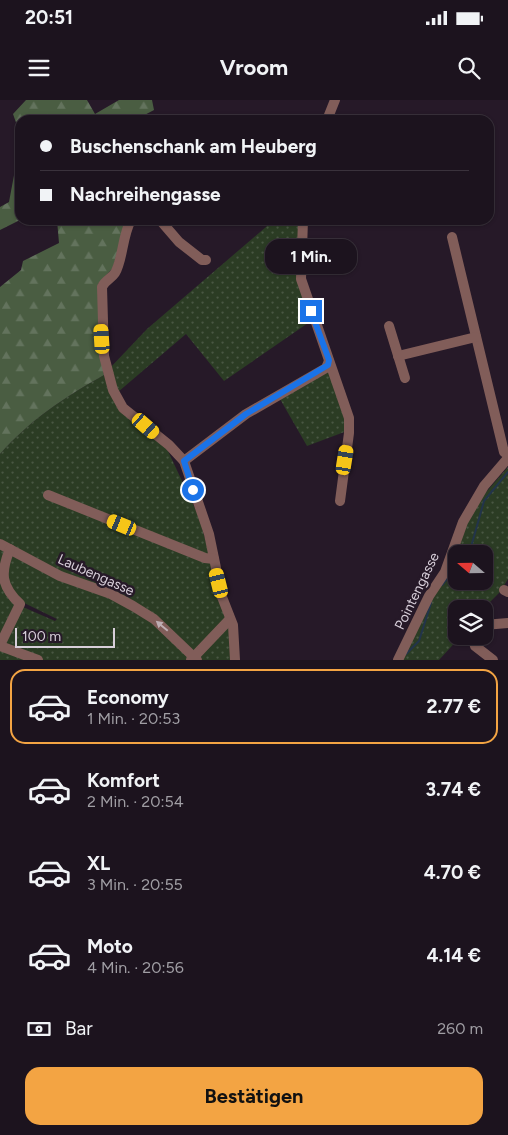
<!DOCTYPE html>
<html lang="de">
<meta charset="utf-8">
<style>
body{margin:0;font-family:Figtree,sans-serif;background:#29202b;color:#f1f3f6;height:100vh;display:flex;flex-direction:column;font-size:19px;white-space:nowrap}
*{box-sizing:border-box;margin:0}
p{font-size:16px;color:#a09ea4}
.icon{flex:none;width:28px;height:28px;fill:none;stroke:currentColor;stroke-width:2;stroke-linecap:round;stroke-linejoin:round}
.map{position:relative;height:560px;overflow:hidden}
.drawer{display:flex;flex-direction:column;background:#1c131e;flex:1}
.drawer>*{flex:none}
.guide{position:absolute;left:15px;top:15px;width:479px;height:110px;border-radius:15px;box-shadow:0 1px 4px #0004,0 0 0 1px #3a323c;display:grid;align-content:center;height:110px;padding:0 25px;background:#1c131e}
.needle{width:32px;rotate:290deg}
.buttons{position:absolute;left:448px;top:445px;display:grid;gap:10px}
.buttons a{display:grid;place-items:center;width:45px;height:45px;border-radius:10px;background:#1c131e;box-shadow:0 1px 4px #0004,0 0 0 1px #3a323c;font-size:25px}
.scale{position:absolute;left:15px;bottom:12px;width:100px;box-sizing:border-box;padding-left:5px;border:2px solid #d8cfda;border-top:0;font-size:14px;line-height:18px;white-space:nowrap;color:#d8cfda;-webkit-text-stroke:4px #261928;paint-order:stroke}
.end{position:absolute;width:22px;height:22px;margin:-11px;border:6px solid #1a73e8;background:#fff;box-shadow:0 0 0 2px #fff}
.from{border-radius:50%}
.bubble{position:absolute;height:35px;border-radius:15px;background:#1c131e;box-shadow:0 1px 4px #0004,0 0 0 1px #3a323c;font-size:16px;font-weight:700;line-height:35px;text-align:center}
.car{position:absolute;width:15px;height:30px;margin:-15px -8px;border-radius:6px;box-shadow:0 0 4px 1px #0007;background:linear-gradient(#f5c518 24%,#345 0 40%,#f5c518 0 76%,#345 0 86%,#f5c518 0)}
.guide b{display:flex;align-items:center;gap:18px;height:48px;font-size:19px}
.guide b+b{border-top:1px solid #3a323c}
.guide i{width:12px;height:12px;background:#f1f3f6}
ul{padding:9px 0 0;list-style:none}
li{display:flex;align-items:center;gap:15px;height:75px;margin:0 10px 8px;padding:0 15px;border:2px solid transparent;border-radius:15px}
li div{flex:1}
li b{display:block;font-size:19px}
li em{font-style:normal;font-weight:700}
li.selected{border-color:#f3a443}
li>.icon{width:45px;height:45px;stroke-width:1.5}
.pay{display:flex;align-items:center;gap:12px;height:55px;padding:0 25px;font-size:19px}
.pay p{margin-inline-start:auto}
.cta{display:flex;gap:10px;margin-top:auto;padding:10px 25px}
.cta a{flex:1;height:58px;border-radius:15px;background:#f3a443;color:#111;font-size:20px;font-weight:700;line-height:58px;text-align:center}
.status{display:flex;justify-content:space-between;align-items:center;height:35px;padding:0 25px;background:#1c131e;direction:ltr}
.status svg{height:14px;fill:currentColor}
header{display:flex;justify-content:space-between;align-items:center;height:65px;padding:0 25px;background:#1c131e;font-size:22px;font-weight:700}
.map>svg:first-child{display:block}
</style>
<div class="status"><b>20:51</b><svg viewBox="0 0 49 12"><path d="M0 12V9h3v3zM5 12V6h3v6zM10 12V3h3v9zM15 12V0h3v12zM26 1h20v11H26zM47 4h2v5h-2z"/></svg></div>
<header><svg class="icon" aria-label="menu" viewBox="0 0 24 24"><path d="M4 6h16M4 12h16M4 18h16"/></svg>Vroom<svg class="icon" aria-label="search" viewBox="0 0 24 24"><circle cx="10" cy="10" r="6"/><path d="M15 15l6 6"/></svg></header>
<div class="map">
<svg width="508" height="560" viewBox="0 0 508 560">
<defs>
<pattern id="grass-dots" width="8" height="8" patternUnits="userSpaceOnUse" patternTransform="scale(1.25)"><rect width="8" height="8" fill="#2b3c24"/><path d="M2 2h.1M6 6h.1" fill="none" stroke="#495743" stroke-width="1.8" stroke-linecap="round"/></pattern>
<pattern id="forest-firs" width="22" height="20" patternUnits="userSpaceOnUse" patternTransform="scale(1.25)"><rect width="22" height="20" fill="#4a5d42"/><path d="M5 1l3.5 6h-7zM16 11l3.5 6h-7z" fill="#63735d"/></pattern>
</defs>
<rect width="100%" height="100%" fill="#261928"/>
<!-- grass -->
<g fill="url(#grass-dots)" fill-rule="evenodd">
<path d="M274 120H300L297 180 311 221 224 281 186 234 118 292 109 269 147 229Z"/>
<path d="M330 271 336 283 347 331 307 346 280 299Z"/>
<path d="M104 275 111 292 167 349 199 417 229 525 232 560H0V549L5 545 23 507 55 521 57 519 18 500 0 541V354C30 320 65 297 104 275Z"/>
<path d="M508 367V479L500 492 483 509H456V536H461L439 560H400L459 436 480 399ZM456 454H484V481H456Z"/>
</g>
<!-- forest -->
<g fill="url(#forest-firs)">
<path d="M26 0H87L95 14 119 0H152L154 10 135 20H20V34L13 14Z"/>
<path d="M20 68V120L0 130V107L9 102 15 70Z"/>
<path d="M57 120H126L113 168 98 184V231L104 275C65 297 30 320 0 354V187L21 170 23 161 59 143Z"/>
</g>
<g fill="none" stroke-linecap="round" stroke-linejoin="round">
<!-- stream -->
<g stroke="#22344b" stroke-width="2">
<path d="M469 454 484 401 508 372"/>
<path d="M442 485 456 468"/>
<path d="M406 554 419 541 431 503"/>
</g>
<!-- minor -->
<g stroke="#815d59" stroke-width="10">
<path d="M327 20 335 0"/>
<path d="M131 120C122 136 123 160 115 173 111 179 105 180 102 187L104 256 113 290 123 308 169 345 184 361 209 434 222 497 233 525 235 560"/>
<path d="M160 120 179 142 202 160H206"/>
<path d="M303 120 301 179 349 318V333L340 401"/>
<path d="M452 137 504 352 508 355"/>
<path d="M389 226 405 278"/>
<path d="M398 256 476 237"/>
<path d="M184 361 246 314 326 268 329 261"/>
<path d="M48 395 205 458 214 459"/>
<path d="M0 444 60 476 111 494 133 506 154 519 197 560"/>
<path d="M504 490 508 492"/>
<path d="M484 525 508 523"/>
<path d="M472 536 475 546 493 560"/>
<path d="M0 545 20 504C1 486 0 473 10 449"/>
<path d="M0 546 38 560"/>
<path d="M191 560 230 519"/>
<path d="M398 560 429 496 445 472 463 422 484 386 508 358"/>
</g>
</g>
<!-- one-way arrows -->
<defs><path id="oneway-solid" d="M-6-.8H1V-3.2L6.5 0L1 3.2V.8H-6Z" transform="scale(1.25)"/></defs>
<use fill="#beadb3" href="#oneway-solid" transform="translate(162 526) rotate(-140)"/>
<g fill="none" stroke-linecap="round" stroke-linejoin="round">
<!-- route -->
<path stroke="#1a73e8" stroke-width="6" d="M193 390 184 361 246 314 328 265 329 260 311 211"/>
</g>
<g text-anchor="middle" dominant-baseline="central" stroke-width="5" stroke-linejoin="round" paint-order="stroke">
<!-- street labels -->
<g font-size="14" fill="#d8cfda" stroke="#261928">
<text transform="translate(96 475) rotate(24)">Laubengasse</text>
<text transform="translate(417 491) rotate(-64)">Pointengasse</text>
</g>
</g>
</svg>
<div class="buttons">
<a><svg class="needle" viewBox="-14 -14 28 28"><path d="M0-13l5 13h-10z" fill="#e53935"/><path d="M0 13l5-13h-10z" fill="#a09ea4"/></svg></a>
<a><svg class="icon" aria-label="layers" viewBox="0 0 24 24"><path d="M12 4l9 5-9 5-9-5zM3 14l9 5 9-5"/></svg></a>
</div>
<div class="scale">100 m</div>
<i class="end from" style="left:193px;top:390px"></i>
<i class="end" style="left:311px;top:211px"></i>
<div class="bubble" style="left:265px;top:139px;width:92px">1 Min.</div>
<i class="car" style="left:102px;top:239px;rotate:356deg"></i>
<i class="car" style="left:146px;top:326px;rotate:131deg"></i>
<i class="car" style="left:345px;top:360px;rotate:9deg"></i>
<i class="car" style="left:122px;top:425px;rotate:292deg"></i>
<i class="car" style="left:219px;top:483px;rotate:346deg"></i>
<div class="guide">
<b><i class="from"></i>Buschenschank am Heuberg</b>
<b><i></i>Nachreihengasse</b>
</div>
</div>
<section class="drawer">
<ul>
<li class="selected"><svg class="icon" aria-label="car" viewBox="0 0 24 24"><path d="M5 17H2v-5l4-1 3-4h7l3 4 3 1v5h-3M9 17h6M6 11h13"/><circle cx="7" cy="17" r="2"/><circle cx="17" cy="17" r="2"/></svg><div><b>Economy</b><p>1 Min. · 20:53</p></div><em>2.77 €</em></li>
<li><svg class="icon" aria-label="car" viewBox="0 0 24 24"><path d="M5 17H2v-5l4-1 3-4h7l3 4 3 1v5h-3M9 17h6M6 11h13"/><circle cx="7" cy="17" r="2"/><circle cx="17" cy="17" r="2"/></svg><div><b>Komfort</b><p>2 Min. · 20:54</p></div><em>3.74 €</em></li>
<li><svg class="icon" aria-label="car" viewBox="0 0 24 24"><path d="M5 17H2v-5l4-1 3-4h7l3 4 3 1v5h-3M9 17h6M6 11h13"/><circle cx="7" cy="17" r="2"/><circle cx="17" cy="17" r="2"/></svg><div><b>XL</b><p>3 Min. · 20:55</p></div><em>4.70 €</em></li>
<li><svg class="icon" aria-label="car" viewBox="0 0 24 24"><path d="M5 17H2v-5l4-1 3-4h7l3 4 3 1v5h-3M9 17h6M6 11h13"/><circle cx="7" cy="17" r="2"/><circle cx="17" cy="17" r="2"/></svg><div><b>Moto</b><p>4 Min. · 20:56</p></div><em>4.14 €</em></li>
</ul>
<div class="pay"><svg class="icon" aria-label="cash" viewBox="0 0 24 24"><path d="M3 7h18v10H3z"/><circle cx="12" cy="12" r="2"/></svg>Bar<p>260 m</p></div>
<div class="cta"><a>Bestätigen</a></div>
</section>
